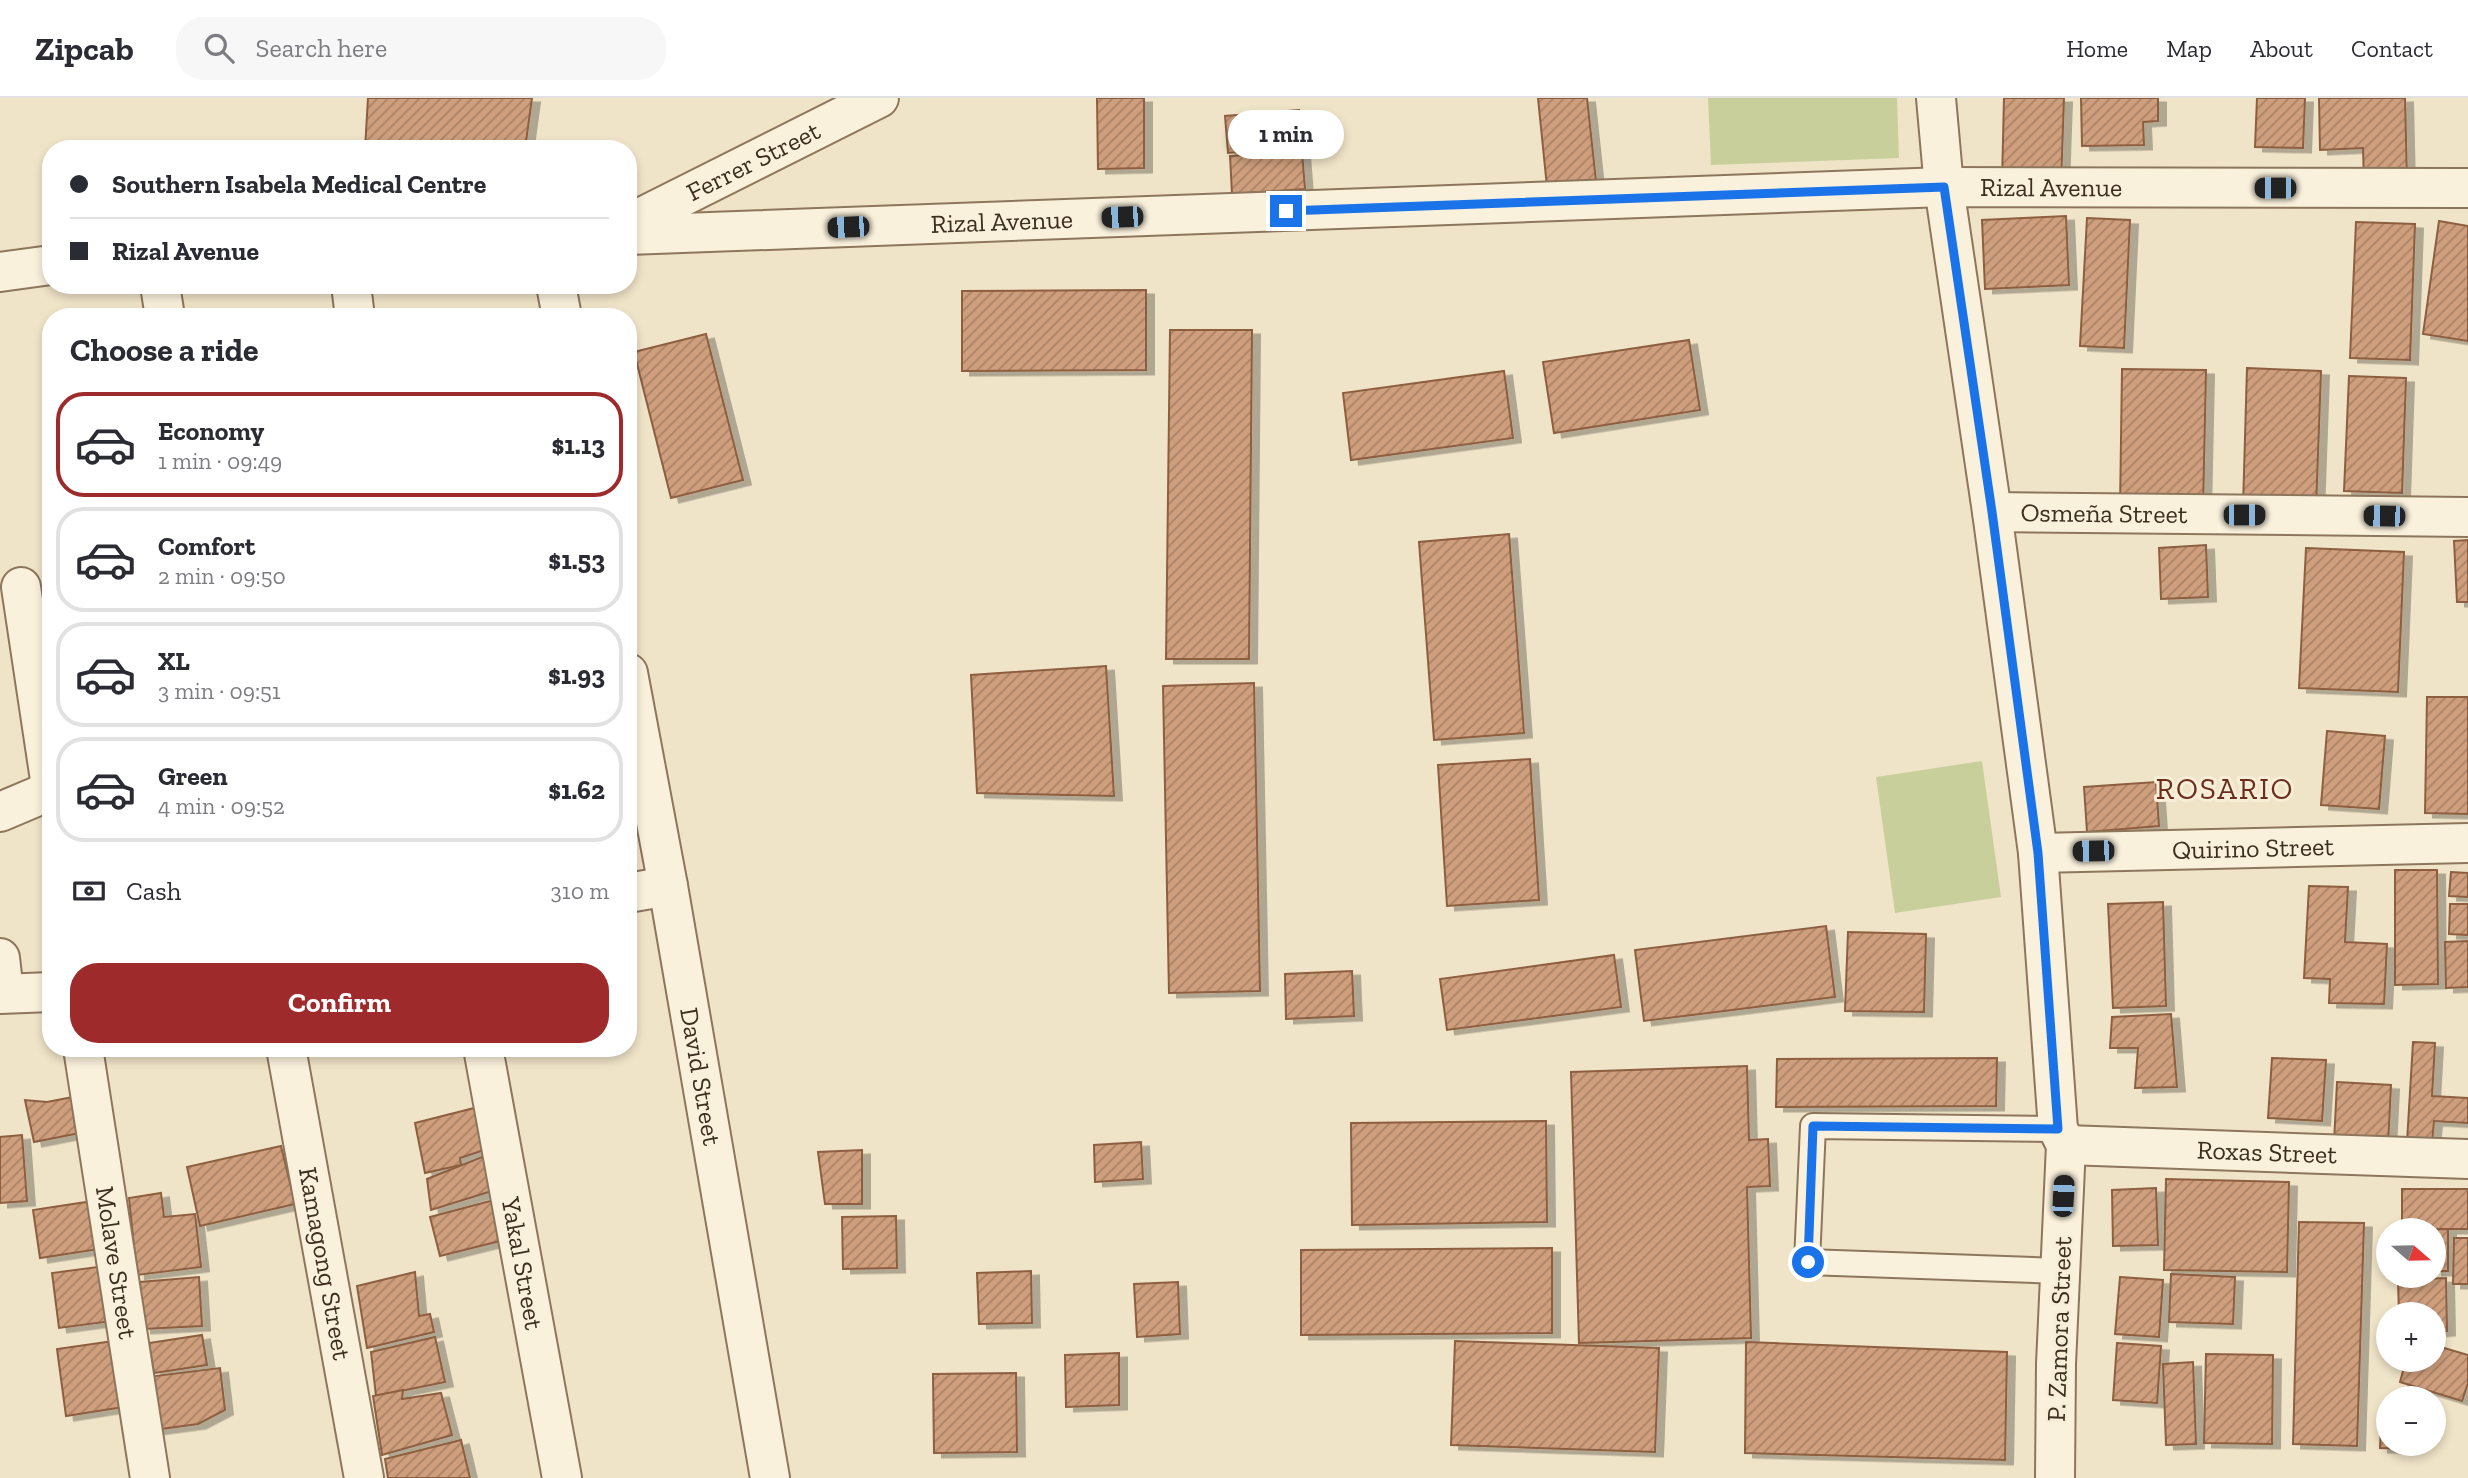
<!DOCTYPE html>
<meta charset="utf-8">
<style>
body{margin:0;font-family:"Zilla Slab",serif;background:#f7f7f7;color:#2b2b33;height:100vh;display:flex;flex-direction:column;font-size:26px;white-space:nowrap}
*{box-sizing:border-box;margin:0}
p{font-size:23px;color:#7c7c81}
.icon{flex:none;width:38px;height:38px;fill:none;stroke:currentColor;stroke-width:2;stroke-linecap:round;stroke-linejoin:round}
.map{position:relative;flex:1;overflow:hidden}
.side{position:absolute;left:42px;top:210px;width:595px;height:749px;display:flex;flex-direction:column;background:#fff;border-radius:28px;box-shadow:0 4px 10px #0003}
.side>*{flex:none}
.banner{position:absolute;left:42px;top:42px;width:595px;height:154px;border-radius:28px;box-shadow:0 4px 10px #0003;display:grid;align-content:center;height:154px;padding:0 28px;background:#fff}
.needle{width:46px;rotate:110deg}
.fabs{position:absolute;left:2376px;top:1120px;display:grid;gap:14px}
.fabs a{display:grid;place-items:center;width:70px;height:70px;border-radius:50%;background:#fff;box-shadow:0 4px 10px #0003;font-size:35px}
.end{position:absolute;width:32px;height:32px;margin:-16px;border:9px solid #1a73e8;background:#fff;box-shadow:0 0 0 4px #fff}
.from{border-radius:50%}
.bubble{position:absolute;height:49px;border-radius:24px;background:#fff;box-shadow:0 4px 10px #0003;font-size:23px;font-weight:800;line-height:49px;text-align:center}
.car{position:absolute;width:21px;height:42px;margin:-21px -10px;border-radius:9px;box-shadow:0 0 5px 2px #0007;background:linear-gradient(#222 24%,#8ab4d8 0 40%,#222 0 76%,#8ab4d8 0 86%,#222 0)}
.banner b{display:flex;align-items:center;gap:24px;height:66px;font-size:26px}
.banner b+b{border-top:2px solid #e1e1e2}
.banner i{width:18px;height:18px;background:#2b2b33}
ul{padding:0;list-style:none}
li{display:flex;align-items:center;gap:21px;height:105px;margin:0 14px 10px;padding:0 14px;border:4px solid #e1e1e2;border-radius:28px}
li div{flex:1}
li b{display:block;font-size:26px}
li em{font-style:normal;font-weight:800}
li.on{border-color:#9e2a2b}
li>.icon{width:63px;height:63px;stroke-width:1.5}
h2{padding:0 28px;font-size:32px;line-height:84px}
.pay{display:flex;align-items:center;gap:18px;height:77px;padding:0 28px;font-size:26px}
.pay p{margin-inline-start:auto}
.button{display:flex;gap:14px;margin-top:auto;padding:14px 28px}
.button a{flex:1;height:80px;border-radius:28px;background:#9e2a2b;color:#fff;font-size:28px;font-weight:800;line-height:80px;text-align:center}
header{display:flex;align-items:center;gap:42px;box-sizing:border-box;height:98px;padding:0 35px;background:#fff;border-bottom:2px solid #e1e1e2}
header strong{font-size:33px}
nav{display:flex;gap:38px;margin-inline-start:auto;font-size:24px}
.search{width:490px;height:63px;background:#f7f7f7;display:flex;align-items:center;gap:18px;box-sizing:border-box;padding:0 24px;border-radius:28px;color:#7c7c81;font-size:26px}
.map>svg:first-child{display:block}
</style>
<header>
<strong>Zipcab</strong>
<div class="search"><svg class="icon" aria-label="search" viewBox="0 0 24 24"><circle cx="10" cy="10" r="6"/><path d="M15 15l6 6"/></svg>Search here</div>
<nav><a>Home</a><a>Map</a><a>About</a><a>Contact</a></nav>
</header>
<div class="map">
<svg width="2468" height="1380" viewBox="0 0 2468 1380">
<defs>
<pattern id="building-hatch" width="6" height="6" patternUnits="userSpaceOnUse" patternTransform="scale(1.75)"><rect width="6" height="6" fill="#cf9f7d"/><path d="M-1 1l2-2M0 6l6-6M5 7l2-2" fill="none" stroke="#a98266"/></pattern>
<filter id="shadow"><feDropShadow dx="8" dy="4.5" stdDeviation="0" flood-color="#0004"/></filter>
</defs>
<rect width="100%" height="100%" fill="#f0e4c8"/>
<!-- park -->
<g fill="#c9cf9b">
<path d="M1708 0H1897L1899 60 1711 67Z"/>
<path d="M1982 663 2001 799 1895 815 1876 679Z"/>
</g>
<!-- building -->
<g fill="url(#building-hatch)" stroke="#8d5f41" stroke-width="2" filter="url(#shadow)">
<path d="M368 0H532L525 51H365Z"/>
<path d="M1097 0H1144V70L1098 71Z"/>
<path d="M1538 0H1587L1597 93 1548 99Z"/>
<path d="M2004 0H2064L2061 85 2002 84Z"/>
<path d="M2081 0H2158V23L2143 24 2144 47 2082 48Z"/>
<path d="M2257 0H2305L2303 50 2255 49Z"/>
<path d="M2319 0H2405L2407 84 2364 85 2363 50 2320 52Z"/>
<path d="M1299 12 1301 49 1228 55 1225 18Z"/>
<path d="M1302 54 1305 91 1232 96 1230 58Z"/>
<path d="M2066 118 2069 187 1985 191 1982 122Z"/>
<path d="M2087 120 2130 122 2124 250 2080 248Z"/>
<path d="M2439 123 2468 128V243L2423 236Z"/>
<path d="M2356 124 2415 126 2410 262 2350 260Z"/>
<path d="M1146 192V272L962 273V193Z"/>
<path d="M1170 232H1252L1249 561H1166Z"/>
<path d="M706 236 743 382 671 400 634 254Z"/>
<path d="M1689 242 1700 312 1554 335 1543 264Z"/>
<path d="M2247 270 2321 273 2316 411 2243 409Z"/>
<path d="M2122 271 2206 272 2203 411H2120Z"/>
<path d="M1504 273 1513 340 1351 362 1343 295Z"/>
<path d="M2349 278 2406 280 2402 395 2344 393Z"/>
<path d="M1509 436 1524 635 1434 642 1419 444Z"/>
<path d="M2468 442V504H2457L2454 443Z"/>
<path d="M2206 447 2208 499 2161 501 2159 450Z"/>
<path d="M2306 450 2404 454 2398 594 2299 590Z"/>
<path d="M1106 568 1114 698 977 695 971 577Z"/>
<path d="M1254 585 1260 893 1169 895 1163 588Z"/>
<path d="M2427 599H2468V716L2425 715Z"/>
<path d="M2327 633 2385 638 2379 711 2321 707Z"/>
<path d="M1530 661 1539 802 1447 808 1438 667Z"/>
<path d="M2156 684 2159 728 2087 734 2084 689Z"/>
<path d="M2395 772H2437L2438 886 2395 887Z"/>
<path d="M2451 774 2468 775V799L2449 798Z"/>
<path d="M2309 788 2348 789 2345 844 2387 846 2384 906 2329 905 2330 881 2304 880Z"/>
<path d="M2163 804 2166 908 2113 910 2108 806Z"/>
<path d="M2450 806H2468V837L2449 836Z"/>
<path d="M1826 828 1835 899 1644 923 1635 852Z"/>
<path d="M1848 834 1926 836 1924 914 1845 913Z"/>
<path d="M2468 843V889L2446 890 2445 844Z"/>
<path d="M1614 857 1621 909 1447 932 1440 881Z"/>
<path d="M1352 873 1354 918 1286 921 1285 876Z"/>
<path d="M2171 916 2177 989 2135 990 2138 950H2110L2112 919Z"/>
<path d="M2413 944 2435 945 2432 998 2468 1000V1025L2434 1023 2432 1045 2407 1044Z"/>
<path d="M1997 960 1996 1008 1776 1009 1777 961Z"/>
<path d="M2272 960 2326 962 2322 1023 2268 1020Z"/>
<path d="M1747 968 1749 1042 1768 1041 1770 1088 1747 1089 1751 1240 1579 1245 1571 974Z"/>
<path d="M2337 984 2391 987 2388 1047 2334 1045Z"/>
<path d="M73 999 80 1035 34 1044 25 1002 47 1004Z"/>
<path d="M478 1009 490 1050 460 1060 461 1067 425 1075 415 1025Z"/>
<path d="M1546 1023 1547 1124 1352 1127 1351 1025Z"/>
<path d="M22 1037 27 1103 0 1105V1039Z"/>
<path d="M1141 1044 1143 1081 1095 1084 1094 1047Z"/>
<path d="M281 1048 295 1106 200 1128 187 1069Z"/>
<path d="M862 1052V1106H825L818 1054Z"/>
<path d="M487 1057 495 1092 431 1112 427 1081Z"/>
<path d="M2166 1081 2289 1084 2287 1174 2164 1172Z"/>
<path d="M2156 1090 2158 1147 2113 1148 2112 1092Z"/>
<rect x="2402" y="1091" width="66" height="40"/>
<path d="M161 1095 164 1119 195 1116 201 1169 137 1177 129 1100Z"/>
<path d="M494 1102 504 1142 440 1158 430 1119Z"/>
<path d="M93 1103 99 1151 40 1160 33 1112Z"/>
<path d="M896 1118 897 1170 843 1171 842 1119Z"/>
<path d="M2299 1124 2364 1125 2357 1348 2293 1346Z"/>
<path d="M2448 1131V1173H2434V1132H2402Z"/>
<path d="M2454 1140H2468V1186H2453Z"/>
<path d="M1552 1150V1235L1301 1237V1152Z"/>
<path d="M105 1168 112 1223 59 1230 52 1175Z"/>
<path d="M1031 1173 1032 1225 979 1226 977 1175Z"/>
<path d="M415 1174 419 1218 430 1216 434 1234 367 1250 357 1188Z"/>
<path d="M2171 1176 2235 1179 2233 1226 2169 1224Z"/>
<path d="M199 1179 202 1228 143 1231 140 1184Z"/>
<path d="M2120 1179 2163 1182 2159 1239 2115 1236Z"/>
<path d="M2446 1180 2447 1233 2434 1234V1216H2399L2398 1182Z"/>
<path d="M1178 1184 1180 1236 1137 1239 1134 1186Z"/>
<path d="M202 1237 207 1267 154 1275 149 1245Z"/>
<path d="M435 1239 445 1284 376 1298 371 1254Z"/>
<path d="M121 1242 130 1308 66 1318 57 1251Z"/>
<path d="M1455 1243 1659 1250 1655 1354 1451 1347Z"/>
<path d="M1746 1244 2007 1254 2005 1362 1745 1355Z"/>
<path d="M2117 1245 2161 1248 2157 1305 2113 1302Z"/>
<path d="M2434 1247 2468 1257V1285L2462 1303 2400 1284 2406 1262H2434Z"/>
<path d="M1119 1255V1307L1066 1309 1065 1257Z"/>
<path d="M2206 1256 2273 1257 2272 1346 2204 1345Z"/>
<path d="M2193 1264 2196 1346 2166 1347 2163 1266Z"/>
<path d="M220 1270 225 1312 198 1326 153 1332 147 1279Z"/>
<path d="M1016 1275 1017 1354 934 1355 933 1276Z"/>
<path d="M403 1292 402 1301 441 1295 452 1337 382 1357 373 1298Z"/>
<path d="M2382 1305H2389V1346H2410V1351L2380 1350Z"/>
<path d="M461 1342 470 1380H388L385 1361Z"/>
</g>
<g fill="none" stroke-linecap="round" stroke-linejoin="round">
<defs>
<path id="service" d="M2058 1031 1813 1028 1807 1164 2060 1173"/>
<g id="minor">
<path d="M1936 0 1944 89"/>
<path id="s1" d="M628 126 879 0"/>
<path d="M160 187 165 219"/>
<path d="M351 187 355 219"/>
<path id="s2" d="M1992 414 2468 419"/>
<path d="M0 714 45 695 50 682 21 489"/>
<path id="s3" d="M2038 755 2468 745"/>
<path d="M0 860 4 895"/>
<path id="s4" d="M286 950 364 1380"/>
<path id="s5" d="M483 950 562 1380"/>
<path id="s6" d="M2066 1047 2468 1061"/>
</g>
<g id="tertiary">
<path d="M1944 89 1992 414 2038 755 2058 1031 2066 1047 2056 1266 2055 1380"/>
<path id="s7" d="M628 137 1944 89 2468 90"/>
<path d="M0 174 51 167"/>
<path d="M556 187 562 219"/>
<path id="s8" d="M628 575 668 788 770 1380"/>
<path d="M628 795 668 788"/>
<path d="M0 896 51 894"/>
<path id="s9" d="M83 950 150 1380"/>
</g>
</defs>
<!-- service casing -->
<use href="#service" stroke="#8d765c" stroke-width="28"/>
<!-- minor casing -->
<use href="#minor" stroke="#8d765c" stroke-width="42"/>
<!-- tertiary casing -->
<use href="#tertiary" stroke="#8d765c" stroke-width="42"/>
<!-- service -->
<use href="#service" stroke="#faf1dc" stroke-width="24"/>
<!-- minor -->
<use href="#minor" stroke="#faf1dc" stroke-width="38"/>
<!-- tertiary -->
<use href="#tertiary" stroke="#faf1dc" stroke-width="38"/>
</g>
<g fill="none" stroke-linecap="round" stroke-linejoin="round">
<!-- route -->
<path stroke="#1a73e8" stroke-width="9" d="M1286 113 1944 89 1992 414 2038 755 2058 1031 1813 1028 1808 1164"/>
</g>
<g text-anchor="middle" dominant-baseline="central" stroke-width="6" stroke-linejoin="round" paint-order="stroke">
<!-- street labels -->
<g font-size="26" fill="#3d2e20" stroke="#f7eed8">
<text stroke="none"><textPath href="#s1" startOffset="140">Ferrer Street</textPath></text>
<text stroke="none"><textPath href="#s7" startOffset="1424">Rizal Avenue</textPath></text>
<text stroke="none"><textPath href="#s7" startOffset="374">Rizal Avenue</textPath></text>
<text stroke="none"><textPath href="#s2" startOffset="112">Osmeña Street</textPath></text>
<text stroke="none"><textPath href="#s3" startOffset="215">Quirino Street</textPath></text>
<text stroke="none"><textPath href="#s8" startOffset="410">David Street</textPath></text>
<text stroke="none"><textPath href="#s6" startOffset="201">Roxas Street</textPath></text>
<text stroke="none"><textPath href="#s9" startOffset="217">Molave Street</textPath></text>
<text stroke="none"><textPath href="#s4" startOffset="219">Kamagong Street</textPath></text>
<text stroke="none"><textPath href="#s5" startOffset="219">Yakal Street</textPath></text>
<text transform="translate(2059 1231) rotate(-88)">P. Zamora Street</text>
</g>
<!-- quarter labels -->
<g font-size="30" letter-spacing="2" fill="#6b2e1e" stroke="#f7eed8">
<text x="2225" y="691">ROSARIO</text>
</g>
</g>
</svg>
<div class="fabs">
<a><svg class="needle" viewBox="-14 -14 28 28"><path d="M0-13l5 13h-10z" fill="#e53935"/><path d="M0 13l5-13h-10z" fill="#7c7c81"/></svg></a>
<a>+</a>
<a>−</a>
</div>
<i class="end from" style="left:1808px;top:1164px"></i>
<i class="end" style="left:1286px;top:113px"></i>
<div class="bubble" style="left:1228px;top:12px;width:116px">1 min</div>
<i class="car" style="left:2275px;top:90px;rotate:270deg"></i>
<i class="car" style="left:1122px;top:119px;rotate:268deg"></i>
<i class="car" style="left:848px;top:129px;rotate:268deg"></i>
<i class="car" style="left:2244px;top:417px;rotate:90deg"></i>
<i class="car" style="left:2384px;top:418px;rotate:271deg"></i>
<i class="car" style="left:2093px;top:753px;rotate:269deg"></i>
<i class="car" style="left:2063px;top:1098px;rotate:3deg"></i>
<div class="banner">
<b><i class="from"></i>Southern Isabela Medical Centre</b>
<b><i></i>Rizal Avenue</b>
</div>
<section class="side">
<h2>Choose a ride</h2>
<ul>
<li class="on"><svg class="icon" aria-label="car" viewBox="0 0 24 24"><path d="M5 17H2v-5l4-1 3-4h7l3 4 3 1v5h-3M9 17h6M6 11h13"/><circle cx="7" cy="17" r="2"/><circle cx="17" cy="17" r="2"/></svg><div><b>Economy</b><p>1 min · 09:49</p></div><em>$1.13</em></li>
<li><svg class="icon" aria-label="car" viewBox="0 0 24 24"><path d="M5 17H2v-5l4-1 3-4h7l3 4 3 1v5h-3M9 17h6M6 11h13"/><circle cx="7" cy="17" r="2"/><circle cx="17" cy="17" r="2"/></svg><div><b>Comfort</b><p>2 min · 09:50</p></div><em>$1.53</em></li>
<li><svg class="icon" aria-label="car" viewBox="0 0 24 24"><path d="M5 17H2v-5l4-1 3-4h7l3 4 3 1v5h-3M9 17h6M6 11h13"/><circle cx="7" cy="17" r="2"/><circle cx="17" cy="17" r="2"/></svg><div><b>XL</b><p>3 min · 09:51</p></div><em>$1.93</em></li>
<li><svg class="icon" aria-label="car" viewBox="0 0 24 24"><path d="M5 17H2v-5l4-1 3-4h7l3 4 3 1v5h-3M9 17h6M6 11h13"/><circle cx="7" cy="17" r="2"/><circle cx="17" cy="17" r="2"/></svg><div><b>Green</b><p>4 min · 09:52</p></div><em>$1.62</em></li>
</ul>
<div class="pay"><svg class="icon" aria-label="cash" viewBox="0 0 24 24"><path d="M3 7h18v10H3z"/><circle cx="12" cy="12" r="2"/></svg>Cash<p>310 m</p></div>
<div class="button"><a>Confirm</a></div>
</section>
</div>
